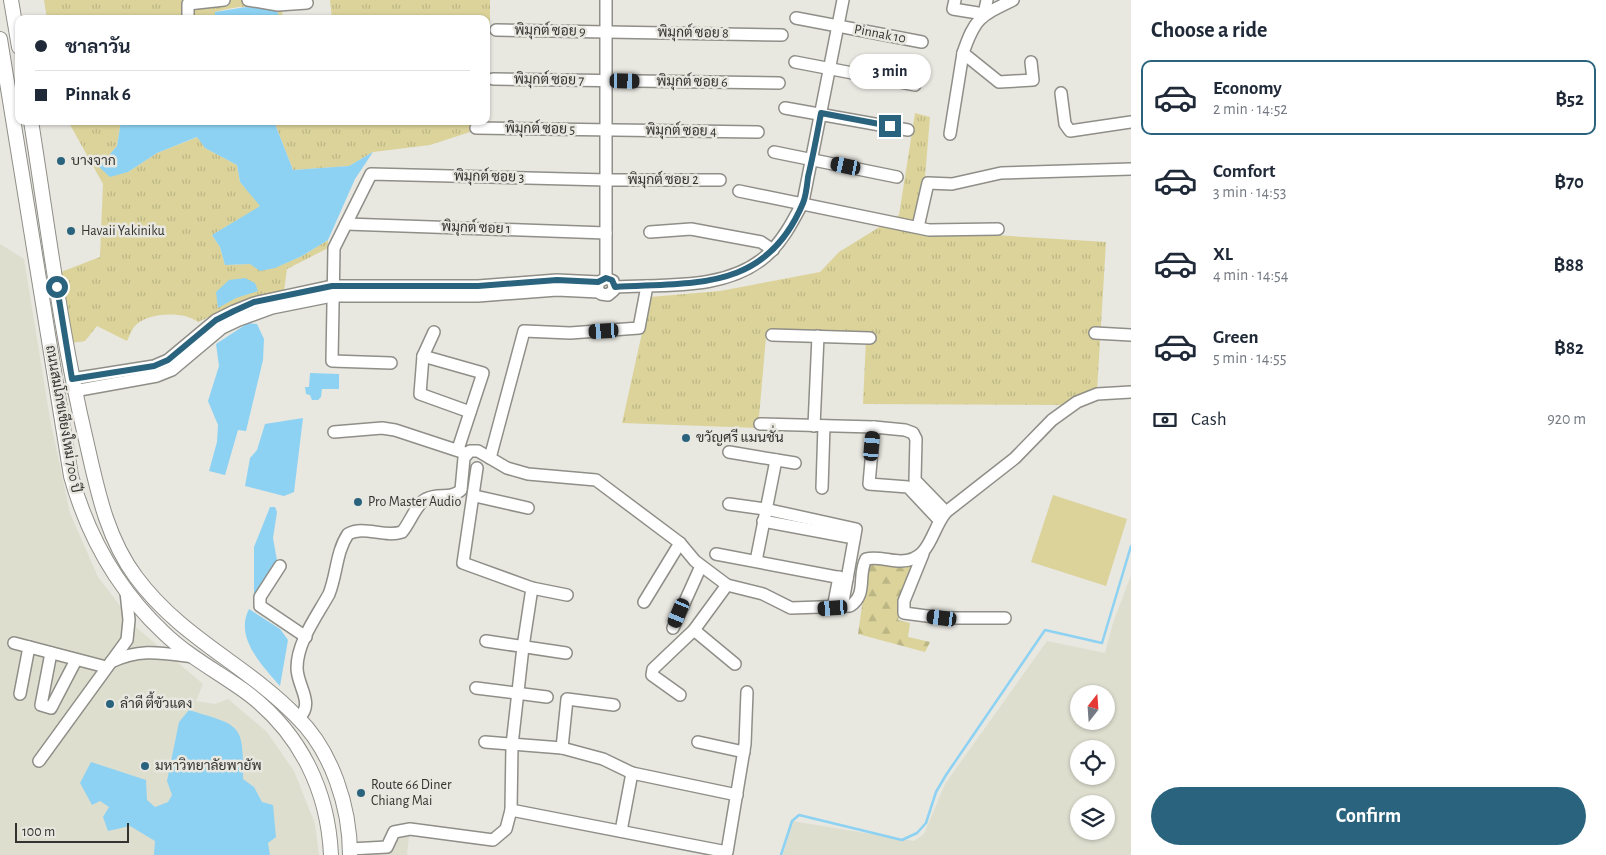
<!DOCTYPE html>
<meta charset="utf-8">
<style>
body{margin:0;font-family:"Alegreya Sans",Sarabun,sans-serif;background:#f2f2f3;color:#1f2937;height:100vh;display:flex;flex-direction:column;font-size:19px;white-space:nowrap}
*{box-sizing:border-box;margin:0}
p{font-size:16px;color:#747a83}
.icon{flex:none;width:28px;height:28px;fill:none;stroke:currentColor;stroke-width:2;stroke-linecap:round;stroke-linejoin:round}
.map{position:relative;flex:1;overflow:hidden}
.panel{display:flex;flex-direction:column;background:#fff;width:475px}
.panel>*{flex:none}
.guide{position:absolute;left:15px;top:15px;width:475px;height:110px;border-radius:10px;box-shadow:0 1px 4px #0004;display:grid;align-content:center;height:110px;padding:0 20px;background:#fff}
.needle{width:32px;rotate:17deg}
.fabs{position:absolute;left:1070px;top:685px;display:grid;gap:10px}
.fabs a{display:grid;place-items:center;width:45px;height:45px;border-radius:50%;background:#fff;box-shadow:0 1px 4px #0004;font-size:25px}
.scale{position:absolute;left:15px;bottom:12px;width:114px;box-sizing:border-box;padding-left:5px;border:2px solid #333330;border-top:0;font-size:14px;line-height:18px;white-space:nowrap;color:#333330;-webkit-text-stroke:4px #e8e7e0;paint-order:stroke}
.end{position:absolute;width:22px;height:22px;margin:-11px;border:6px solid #2a637d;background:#fff;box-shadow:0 0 0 2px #fff}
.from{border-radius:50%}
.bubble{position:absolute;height:35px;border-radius:18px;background:#fff;box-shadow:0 1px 4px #0004;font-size:16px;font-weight:700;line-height:35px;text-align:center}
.car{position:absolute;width:15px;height:30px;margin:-15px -8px;border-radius:6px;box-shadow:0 0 4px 1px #0007;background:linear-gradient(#222 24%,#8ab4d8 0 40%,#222 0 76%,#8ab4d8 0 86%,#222 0)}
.guide b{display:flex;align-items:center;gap:18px;height:48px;font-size:19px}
.guide b+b{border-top:1px solid #e0e1e3}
.guide i{width:12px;height:12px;background:#1f2937}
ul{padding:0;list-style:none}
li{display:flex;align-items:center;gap:15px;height:75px;margin:0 10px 8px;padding:0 10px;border:2px solid transparent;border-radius:10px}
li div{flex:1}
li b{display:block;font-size:19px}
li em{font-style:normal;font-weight:700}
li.selected{border-color:#2a637d}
li>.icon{width:45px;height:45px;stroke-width:1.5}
h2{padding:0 20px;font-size:22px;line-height:60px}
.pay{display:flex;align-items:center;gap:12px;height:55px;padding:0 20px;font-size:19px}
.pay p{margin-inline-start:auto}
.cta{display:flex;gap:10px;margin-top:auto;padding:10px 20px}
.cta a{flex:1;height:58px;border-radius:30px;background:#2a637d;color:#fff;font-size:20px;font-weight:700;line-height:58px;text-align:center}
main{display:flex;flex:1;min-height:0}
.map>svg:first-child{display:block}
</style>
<main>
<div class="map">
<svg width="1131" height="855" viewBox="0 0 1131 855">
<defs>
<pattern id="grass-tufts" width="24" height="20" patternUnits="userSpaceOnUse" patternTransform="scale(1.25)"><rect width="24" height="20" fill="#dbd39a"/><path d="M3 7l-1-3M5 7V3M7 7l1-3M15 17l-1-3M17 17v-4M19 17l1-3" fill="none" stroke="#bcb685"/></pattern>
<pattern id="forest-firs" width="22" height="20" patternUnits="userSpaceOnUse" patternTransform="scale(1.25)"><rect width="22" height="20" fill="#dbd39a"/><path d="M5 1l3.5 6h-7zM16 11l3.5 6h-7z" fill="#bcb685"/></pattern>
</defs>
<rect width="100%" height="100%" fill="#e8e7e0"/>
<!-- built -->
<g fill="#dedecf" fill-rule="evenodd">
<path d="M0 244 24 259 50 419 70 513 98 577 137 628 203 684 196 701 215 704 228 699 267 732 294 771 315 824 319 855H0Z"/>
<path d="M1131 575V855H783L792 821 914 841 924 834 945 784 1047 641 1105 653 1113 623ZM1079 694H1106V721H1079ZM1079 749H1106V776H1079ZM1079 804H1106V831H1079Z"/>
<path d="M410 829 407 855H351L389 841Z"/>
</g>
<!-- grass -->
<g fill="url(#grass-tufts)">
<path d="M44 0H281L283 19H275L279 16C257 4 240 5 215 12V19H47Z"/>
<path d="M330 0H490V54L486 69V19H332Z"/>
<path d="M915 113 930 117 925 177 914 230 1106 242 1097 391 1068 405 863 404 866 340 766 337 758 428 622 423 650 297 720 291 820 272 839 252 899 215Z"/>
<path d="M68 121H121L117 146 99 167 128 172 157 153 198 137 205 148 237 165 240 182 261 206 212 235 220 247 225 265 250 264 274 268 302 256 328 240V248L287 269 284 291 241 302 198 322C184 311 146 312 134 327 131 331 129 337 127 341L97 326 85 341 71 343 61 272 100 257 103 184Z"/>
<path d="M277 121H473L470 132 430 145 373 152 349 166 293 170 275 124Z"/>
</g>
<!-- forest -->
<path fill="url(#forest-firs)" d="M868 564 914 566 898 620 910 623 908 637 930 642 925 652 858 634Z"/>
<!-- garden -->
<path fill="#dbd39a" d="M1053 495 1127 519 1106 586 1031 562Z"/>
<!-- water -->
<g fill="#8dd2f3">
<path d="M246 7 276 9 279 16 275 19H215V12Z"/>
<path d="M121 121H277L275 124 293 170 349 166 373 152 355 179 328 240 302 256 275 268 260 271 250 264 225 265 220 247 212 235 260 206 240 182 237 165 205 148 197 137 157 153 128 172 110 177 99 167 117 146Z"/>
<path d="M245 278 255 283 258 291 236 298 218 308 216 292 229 280Z"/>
<path d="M248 323 257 324 264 339 263 360 246 431 238 430 225 475 209 471 217 442 218 425 208 401 219 366 216 344Z"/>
<path d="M310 373 339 374V389H322L321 397 318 400H312L310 395 306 394 305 387H309Z"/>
<path d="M303 418 294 492 284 496 245 486 250 458 257 450 265 424Z"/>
<path d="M270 507H275L277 512 273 538 278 566 254 595V547Z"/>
<path d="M249 609 280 629 288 640 280 686C263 666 234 638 249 609Z"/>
<path d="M189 710C240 726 244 722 243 779L254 787 262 802 273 805 276 837 268 843 270 855H154L155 841 130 826 108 831 103 817 109 807 100 801 92 805 80 783 91 762 146 780 147 800 155 807 168 802 172 795 167 781 179 722Z"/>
</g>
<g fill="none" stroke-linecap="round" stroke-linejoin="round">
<!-- stream -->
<path stroke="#8dd2f3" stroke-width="2.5" d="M781 855 792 821 799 815 902 840 917 833 926 823 936 792 946 775 1045 630 1102 643 1131 546"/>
<defs>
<g id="minor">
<path d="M248 0 278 5 307 3"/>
<path d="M955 0 953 9 984 14 987 0"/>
<path d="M1013 0C980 16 975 18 963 53L999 82 1033 80 1031 62"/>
<path d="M796 18 922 42"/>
<path d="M188 19V4L224 0"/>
<path d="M496 30 782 35"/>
<path d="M795 62 915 85"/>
<path d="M493 79 779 83"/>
<path d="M1061 93 1065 124 1070 131 1131 122"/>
<path d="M785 108 908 130"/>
<path d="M476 128 758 132"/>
<path d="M950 134 963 53"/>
<path d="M774 152 897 177"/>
<path d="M739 191 929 230 998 229"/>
<path d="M346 224 606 233"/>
<path d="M918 227 928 183 952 184 1001 173 1131 169"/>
<path d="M650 232 691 229 761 242 773 250"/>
<path d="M606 278V0"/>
<path d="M615 287C664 284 726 291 766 256 783 241 793 221 803 202L843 0"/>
<path d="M434 332 423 356 420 394 470 412"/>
<path d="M1095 333 1131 335"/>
<path d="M772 335 870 338"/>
<path d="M423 356 483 373 458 449"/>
<path d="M391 363 332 361 334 248 371 174 607 180H720"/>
<path d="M72 379 154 366 168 360 216 320 234 311 254 303 332 286H478L557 280 599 282 606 278 613 281 614 290 608 295 601 294 597 289 599 282"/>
<path d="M74 391 157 376 172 370 222 328 239 320 272 308 332 296H478L557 290 599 292"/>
<path d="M760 424 874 427 905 430 913 433 916 439 915 480 946 512"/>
<path d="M814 426 818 336"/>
<path d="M874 427 869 484 908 487 939 520"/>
<path d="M334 432 382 428 395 430 465 453"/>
<path d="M729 452 795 463"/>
<path d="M490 458 524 331 570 333 639 328 647 286"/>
<path d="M477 468 463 563 532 588 567 595"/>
<path d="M822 488 824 426"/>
<path d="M475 496 528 508"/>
<path d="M729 504 765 509 856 529 842 607"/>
<path d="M763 521 854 538"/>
<path d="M716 554 847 579"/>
<path d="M923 554 904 601V613L942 618H1005"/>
<path d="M756 561 776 460"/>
<path d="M280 566 260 597V606L306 637"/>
<path d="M644 602 680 543"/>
<path d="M833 608 839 577"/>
<path d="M673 628 701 566"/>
<path d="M694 630 735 664"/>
<path d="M486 641 566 653"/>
<path d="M14 643 106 667"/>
<path d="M51 653 41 705 51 708 76 660"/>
<path d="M111 662C141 648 161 653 193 657"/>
<path d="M476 688 547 697"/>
<path d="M20 694 29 647"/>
<path d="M680 695 652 675 653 669 694 630 727 585"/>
<path d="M299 718C315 703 297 686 297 668 297 642 317 616 329 594 337 574 336 552 348 534 364 525 384 538 402 532 410 523 416 504 426 499 439 492 450 500 461 490L464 458 470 451H478L507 468 528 474 596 480 680 543 695 561 727 585 763 594 791 608 850 606C868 594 857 576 866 559 877 556 889 561 901 561 931 561 931 529 946 512L1015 458 1052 420 1077 402 1097 394 1131 392"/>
<path d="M485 742 562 748 603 759 632 773 737 795"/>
<path d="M698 742 744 752"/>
<path d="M562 748 567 699 614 705"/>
<path d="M39 761 127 640 129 620 126 592"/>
<path d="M511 810 727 852 745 744 747 692"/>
<path d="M621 831 632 773"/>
<path d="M350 849 387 847 394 832 410 829 493 840 506 829 511 810 512 745 523 647 532 588"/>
</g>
<g id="major">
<path d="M11 0 19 47"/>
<path d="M0 39 71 476C88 537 117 589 164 633 190 658 222 674 250 695 301 735 328 791 331 855"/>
<path d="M31 121C48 228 61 335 86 440 97 488 106 537 136 577 182 639 246 664 297 717 332 751 350 807 350 855"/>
</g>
</defs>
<!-- minor casing -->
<use href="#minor" stroke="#8f8e88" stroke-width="14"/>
<!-- major casing -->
<use href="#major" stroke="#8f8e88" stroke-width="16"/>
<!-- minor -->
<use href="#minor" stroke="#fff" stroke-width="11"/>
<!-- major -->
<use href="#major" stroke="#fff" stroke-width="14"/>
</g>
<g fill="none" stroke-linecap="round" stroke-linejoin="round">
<!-- route -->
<path stroke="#2a637d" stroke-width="6" d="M57 287 72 379 154 366 168 360 216 320 234 311 254 302 332 286H478L557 280 598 282 606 278 612 280 615 287C695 282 766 292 803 203 806 196 807 186 808 177 813 156 817 135 821 113L890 126"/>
</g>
<!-- markers -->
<g fill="#2a637d" stroke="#e8e7e0" stroke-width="2">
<circle cx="61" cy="161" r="5"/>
<circle cx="71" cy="231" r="5"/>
<circle cx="686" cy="438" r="5"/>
<circle cx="358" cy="502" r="5"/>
<circle cx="110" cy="704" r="5"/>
<circle cx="145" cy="766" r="5"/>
<circle cx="361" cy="793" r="5"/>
</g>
<g text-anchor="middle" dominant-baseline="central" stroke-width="5" stroke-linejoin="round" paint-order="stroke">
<!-- street labels -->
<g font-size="14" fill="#333330" stroke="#e8e7e0">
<text transform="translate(550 31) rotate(1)">พิมุกต์ ซอย 9</text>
<text transform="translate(693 33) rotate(1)">พิมุกต์ ซอย 8</text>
<text transform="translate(880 34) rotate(11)">Pinnak 10</text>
<text transform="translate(549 80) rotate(1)">พิมุกต์ ซอย 7</text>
<text transform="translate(692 82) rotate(1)">พิมุกต์ ซอย 6</text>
<text transform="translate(540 129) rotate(1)">พิมุกต์ ซอย 5</text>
<text transform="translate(681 131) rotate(1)">พิมุกต์ ซอย 4</text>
<text transform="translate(489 177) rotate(1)">พิมุกต์ ซอย 3</text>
<text x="663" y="180">พิมุกต์ ซอย 2</text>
<text transform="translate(476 228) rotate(2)">พิมุกต์ ซอย 1</text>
<text transform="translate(63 419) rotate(80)">ถนนสมโภชเชียงใหม่ 700 ปี</text>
</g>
<!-- poi labels -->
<g font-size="14" fill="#333330" stroke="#e8e7e0" text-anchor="start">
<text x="71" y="161">บางจาก</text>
<text x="81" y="231">Havaii Yakiniku</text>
<text x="696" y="438">ขวัญศรี แมนชั่น</text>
<text x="368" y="502">Pro Master Audio</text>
<text x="120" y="704">ลำดี ตี้ขัวแดง</text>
<text x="155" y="766">มหาวิทยาลัยพายัพ</text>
<text x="371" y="785">Route 66 Diner<tspan x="371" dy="16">Chiang Mai</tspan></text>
</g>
</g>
</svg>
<div class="fabs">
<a><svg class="needle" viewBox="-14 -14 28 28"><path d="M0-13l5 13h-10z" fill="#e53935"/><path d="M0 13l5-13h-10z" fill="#747a83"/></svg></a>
<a><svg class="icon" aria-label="locate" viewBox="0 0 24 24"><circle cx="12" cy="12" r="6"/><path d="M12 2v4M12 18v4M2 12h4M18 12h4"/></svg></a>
<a><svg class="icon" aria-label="layers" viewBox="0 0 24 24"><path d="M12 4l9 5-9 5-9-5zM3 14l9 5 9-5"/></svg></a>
</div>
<div class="scale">100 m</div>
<i class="end from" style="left:57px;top:287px"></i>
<i class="end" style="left:890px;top:126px"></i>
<div class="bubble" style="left:849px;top:54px;width:82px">3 min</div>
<i class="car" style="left:625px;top:81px;rotate:91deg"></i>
<i class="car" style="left:846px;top:166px;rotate:282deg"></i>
<i class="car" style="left:604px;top:331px;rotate:267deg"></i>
<i class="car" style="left:872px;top:446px;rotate:5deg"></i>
<i class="car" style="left:833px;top:608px;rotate:266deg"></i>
<i class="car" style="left:679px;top:613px;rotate:203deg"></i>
<i class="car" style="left:942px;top:618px;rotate:277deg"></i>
<div class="guide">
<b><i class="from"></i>ชาลาวัน</b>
<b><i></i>Pinnak 6</b>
</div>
</div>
<section class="panel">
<h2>Choose a ride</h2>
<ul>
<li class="selected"><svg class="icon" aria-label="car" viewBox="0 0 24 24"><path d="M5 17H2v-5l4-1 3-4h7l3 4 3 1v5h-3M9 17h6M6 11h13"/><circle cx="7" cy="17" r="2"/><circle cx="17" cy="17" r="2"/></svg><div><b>Economy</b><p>2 min · 14:52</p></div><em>฿52</em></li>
<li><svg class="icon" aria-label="car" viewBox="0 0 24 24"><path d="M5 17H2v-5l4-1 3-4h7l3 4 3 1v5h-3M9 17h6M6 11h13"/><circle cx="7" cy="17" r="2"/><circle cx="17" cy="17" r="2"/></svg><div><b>Comfort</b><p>3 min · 14:53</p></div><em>฿70</em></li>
<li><svg class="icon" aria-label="car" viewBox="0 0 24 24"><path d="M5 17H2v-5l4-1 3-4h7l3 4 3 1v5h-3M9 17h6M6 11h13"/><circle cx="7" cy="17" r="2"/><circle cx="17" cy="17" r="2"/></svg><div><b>XL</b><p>4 min · 14:54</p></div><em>฿88</em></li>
<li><svg class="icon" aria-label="car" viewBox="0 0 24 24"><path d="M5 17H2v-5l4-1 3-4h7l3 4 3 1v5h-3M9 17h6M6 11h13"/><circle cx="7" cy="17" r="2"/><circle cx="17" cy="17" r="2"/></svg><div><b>Green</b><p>5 min · 14:55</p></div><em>฿82</em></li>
</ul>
<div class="pay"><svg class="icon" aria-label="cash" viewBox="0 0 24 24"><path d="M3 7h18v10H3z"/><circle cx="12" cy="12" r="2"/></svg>Cash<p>920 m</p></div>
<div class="cta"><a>Confirm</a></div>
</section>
</main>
